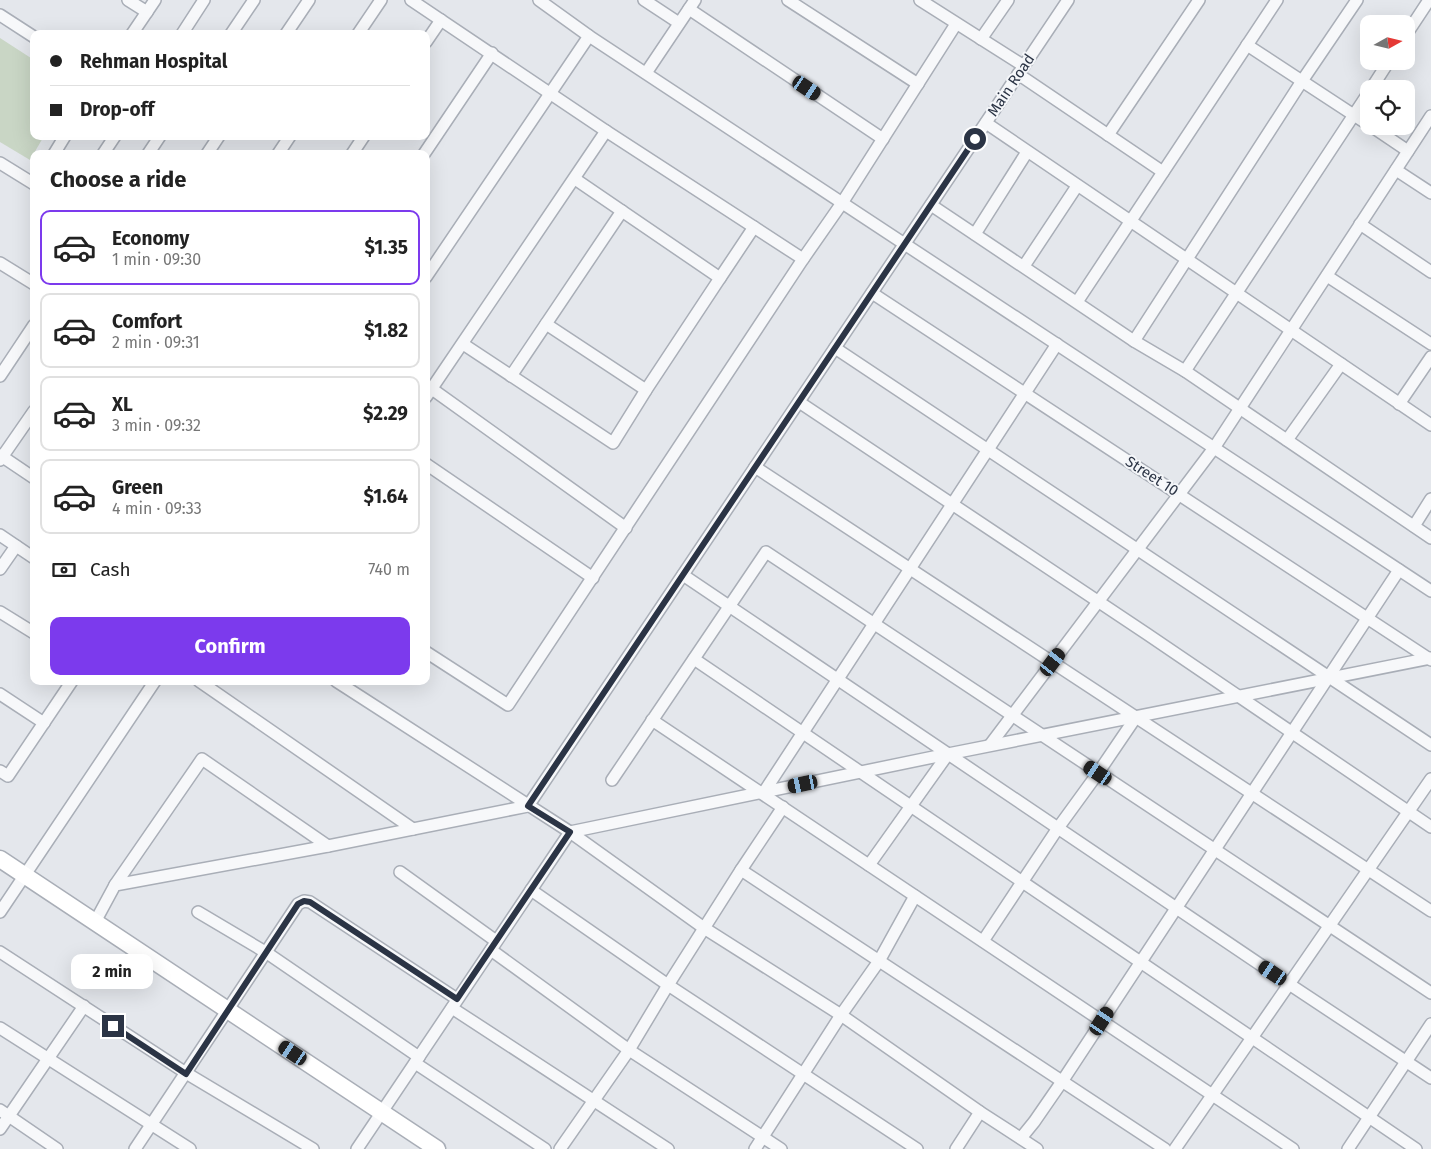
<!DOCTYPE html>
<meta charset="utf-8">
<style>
body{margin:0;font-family:"Fira Sans",sans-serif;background:#f2f2f2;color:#222;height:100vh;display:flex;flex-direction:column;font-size:19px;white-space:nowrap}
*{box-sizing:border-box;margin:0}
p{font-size:16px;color:#767676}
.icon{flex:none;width:28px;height:28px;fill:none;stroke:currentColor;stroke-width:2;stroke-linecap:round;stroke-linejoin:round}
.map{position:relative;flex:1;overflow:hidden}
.sheet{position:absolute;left:30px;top:150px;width:400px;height:535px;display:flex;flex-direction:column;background:#fff;border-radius:10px;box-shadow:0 5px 20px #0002}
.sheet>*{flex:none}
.hud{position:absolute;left:30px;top:30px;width:400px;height:110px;border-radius:10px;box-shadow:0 5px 20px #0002;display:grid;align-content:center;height:110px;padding:0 20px;background:#fff}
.needle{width:32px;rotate:82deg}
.fabs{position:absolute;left:1360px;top:15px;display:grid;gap:10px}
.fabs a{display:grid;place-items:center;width:55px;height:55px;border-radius:10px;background:#fff;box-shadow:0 5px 20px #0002;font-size:25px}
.end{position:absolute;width:22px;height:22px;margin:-11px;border:6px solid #2b3445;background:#fff;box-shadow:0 0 0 2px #fff}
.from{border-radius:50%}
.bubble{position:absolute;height:35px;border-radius:10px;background:#fff;box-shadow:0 5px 20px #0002;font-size:16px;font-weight:700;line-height:35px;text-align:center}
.car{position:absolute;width:15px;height:30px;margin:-15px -8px;border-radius:6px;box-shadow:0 0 4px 1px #0007;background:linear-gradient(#222 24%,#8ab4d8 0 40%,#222 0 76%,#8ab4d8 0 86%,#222 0)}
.hud b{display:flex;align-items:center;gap:18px;height:48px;font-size:19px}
.hud b+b{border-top:1px solid #e0e0e0}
.hud i{width:12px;height:12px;background:#222}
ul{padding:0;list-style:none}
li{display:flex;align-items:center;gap:15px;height:75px;margin:0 10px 8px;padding:0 10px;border:2px solid #e0e0e0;border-radius:10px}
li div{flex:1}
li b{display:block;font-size:19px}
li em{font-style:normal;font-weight:700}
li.current{border-color:#7c3aed}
li>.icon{width:45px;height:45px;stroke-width:1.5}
h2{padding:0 20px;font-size:22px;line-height:60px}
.pay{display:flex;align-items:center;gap:12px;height:55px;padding:0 20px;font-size:19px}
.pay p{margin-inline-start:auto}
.cta{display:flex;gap:10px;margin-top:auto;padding:10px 20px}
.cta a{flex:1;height:58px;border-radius:10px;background:#7c3aed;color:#fff;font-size:20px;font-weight:700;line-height:58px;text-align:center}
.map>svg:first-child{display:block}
</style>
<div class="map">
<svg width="1431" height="1149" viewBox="0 0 1431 1149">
<rect width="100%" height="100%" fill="#e4e7ec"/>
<!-- green -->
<path fill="#c9d6c5" d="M0 38 34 60V136H44L30 160 0 142Z"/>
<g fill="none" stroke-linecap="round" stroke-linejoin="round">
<defs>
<g id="minor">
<path d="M128 0 147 12"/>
<path d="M411 0 606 131 803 259"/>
<path d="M539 0 589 36 1431 591"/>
<path d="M644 0 679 23"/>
<path d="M788 0 918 84"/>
<path d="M920 0 1024 66"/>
<path d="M689 9 883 139"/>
<path d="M0 15 34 37"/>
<path d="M132 34 155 0"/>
<path d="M182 34 204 0"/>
<path d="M231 34 254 0"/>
<path d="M286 34 309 0"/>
<path d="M358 34 381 0"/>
<path d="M1406 35 1429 0"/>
<path d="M981 39 1008 0"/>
<path d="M426 42 441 20"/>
<path d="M1247 45 1369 125"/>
<path d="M646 73 695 0"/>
<path d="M1018 74 1163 172"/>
<path d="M1371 89 1389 61"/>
<path d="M986 123 1431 425"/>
<path d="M1371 126 1408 151"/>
<path d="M1108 135 1199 0"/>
<path d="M54 154 65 136"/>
<path d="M103 154 115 136"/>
<path d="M148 154 160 136"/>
<path d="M207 154 219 136"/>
<path d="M278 154 290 136"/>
<path d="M352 154 364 136"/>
<path d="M424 154 492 53"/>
<path d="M0 163 34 184"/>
<path d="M1396 170 1431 193"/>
<path d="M931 205 1134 341 1185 371 1431 538"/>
<path d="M1360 224 1431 272"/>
<path d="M975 234 1027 152"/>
<path d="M0 263 34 284"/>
<path d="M1024 266 1077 186"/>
<path d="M1327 276 1431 344"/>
<path d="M426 277 589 36"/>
<path d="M720 278 754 227"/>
<path d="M872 293 1431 660"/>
<path d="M1077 302 1277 0"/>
<path d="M546 324 646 390"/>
<path d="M1134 341 1302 81 1357 0"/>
<path d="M463 344 613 443 646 390 720 278 575 179"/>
<path d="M835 348 1431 745"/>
<path d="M1185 371 1369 92"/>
<path d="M0 376 34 325"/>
<path d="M511 376 622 211"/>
<path d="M432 389 626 528"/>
<path d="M426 397 606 131"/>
<path d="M799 402 1147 634 1431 827"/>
<path d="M1399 404 1431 357"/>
<path d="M1287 440 1341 364"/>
<path d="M0 455 34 478"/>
<path d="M0 460 34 411"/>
<path d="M426 464 593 578"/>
<path d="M755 467 1431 911"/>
<path d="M1414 526 1431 499"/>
<path d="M0 535 34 558"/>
<path d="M0 569 16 546"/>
<path d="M683 575 1289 984 1431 1078"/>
<path d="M0 612 34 633"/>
<path d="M426 652 508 705 803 259 842 203 956 24"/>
<path d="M694 659 1416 1149"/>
<path d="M199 681 413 829"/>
<path d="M336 681 570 832 704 928 841 1015 980 1112 1037 1149"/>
<path d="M0 694 44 723"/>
<path d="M652 720 1293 1149"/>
<path d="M990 745 1214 448 1431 116"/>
<path d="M0 771 8 776 72 681"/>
<path d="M612 780 766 552 1431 993"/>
<path d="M764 792 1057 344"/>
<path d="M869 865 948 754"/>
<path d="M741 870 1165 1149"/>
<path d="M400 872 496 941"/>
<path d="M115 885 202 759 328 846"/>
<path d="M531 890 668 985 917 1149"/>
<path d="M0 912 155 681"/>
<path d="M198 912 267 953 419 1057"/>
<path d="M95 922 115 885 328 846 528 806 1068 0"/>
<path d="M983 941 1058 828 1098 773 1136 717"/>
<path d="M491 950 629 1050 781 1149"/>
<path d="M0 952 186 1073 313 1149"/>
<path d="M452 1008 668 1149"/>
<path d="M0 1028 190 1149"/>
<path d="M415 1063 545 1149"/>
<path d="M0 1110 57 1149"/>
<path d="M0 1129 84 1006"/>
<path d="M1021 1138 1034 1122 1063 1080 1399 570"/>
<path d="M135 1149 298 904 304 901 310 902 457 999"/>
<path d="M357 1149 570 832 948 754 1431 658"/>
<path d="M560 1149 629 1050 668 985 741 870 783 807"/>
<path d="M755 1149 841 1015 879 961 915 896"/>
<path d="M956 1149 980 1112"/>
<path d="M1175 1149 1431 779"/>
<path d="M1348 1149 1431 1024"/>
</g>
<path id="secondary" d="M0 859 437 1149"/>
</defs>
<!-- minor casing -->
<use href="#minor" stroke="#a9aeb7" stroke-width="14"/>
<!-- secondary casing -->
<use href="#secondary" stroke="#a9aeb7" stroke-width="19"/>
<!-- minor -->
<use href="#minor" stroke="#f7f8fa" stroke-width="11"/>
<!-- secondary -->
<use href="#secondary" stroke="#fff" stroke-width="16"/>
</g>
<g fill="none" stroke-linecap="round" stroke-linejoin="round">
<!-- route -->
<path stroke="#2b3445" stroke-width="6" d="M113 1026 186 1074 298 904 304 901 310 902 457 999 570 832 528 806 975 139"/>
</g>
<g text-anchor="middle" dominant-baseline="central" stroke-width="4" stroke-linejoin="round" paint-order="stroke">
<!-- street labels -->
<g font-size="15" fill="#2b3445" stroke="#f4f6f9">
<text transform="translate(1011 85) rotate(-56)">Main Road</text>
<text transform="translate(1152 476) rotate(33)">Street 10</text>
</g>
</g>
</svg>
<div class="fabs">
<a><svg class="needle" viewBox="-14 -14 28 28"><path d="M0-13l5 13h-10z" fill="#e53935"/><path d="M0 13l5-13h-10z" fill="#767676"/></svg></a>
<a><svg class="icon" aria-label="locate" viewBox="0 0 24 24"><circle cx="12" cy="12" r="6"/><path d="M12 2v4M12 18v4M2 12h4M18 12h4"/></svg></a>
</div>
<i class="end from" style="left:975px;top:139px"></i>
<i class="end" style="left:113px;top:1026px"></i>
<div class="bubble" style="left:71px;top:954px;width:82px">2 min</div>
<i class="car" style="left:807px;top:88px;rotate:124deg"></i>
<i class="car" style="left:1053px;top:662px;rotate:37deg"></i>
<i class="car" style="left:1098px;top:773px;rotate:304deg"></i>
<i class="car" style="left:803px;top:784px;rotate:258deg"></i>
<i class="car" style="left:1273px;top:973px;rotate:304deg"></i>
<i class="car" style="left:1102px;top:1021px;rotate:33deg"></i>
<i class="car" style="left:293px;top:1053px;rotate:304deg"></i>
<div class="hud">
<b><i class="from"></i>Rehman Hospital</b>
<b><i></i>Drop-off</b>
</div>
<section class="sheet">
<h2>Choose a ride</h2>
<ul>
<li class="current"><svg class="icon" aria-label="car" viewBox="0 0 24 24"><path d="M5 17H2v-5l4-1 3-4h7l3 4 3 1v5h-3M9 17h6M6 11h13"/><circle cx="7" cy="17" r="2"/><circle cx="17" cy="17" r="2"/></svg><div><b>Economy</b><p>1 min · 09:30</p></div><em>$1.35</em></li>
<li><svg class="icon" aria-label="car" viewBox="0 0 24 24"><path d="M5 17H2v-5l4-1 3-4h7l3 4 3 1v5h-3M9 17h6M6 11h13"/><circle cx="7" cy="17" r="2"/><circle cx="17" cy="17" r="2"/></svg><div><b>Comfort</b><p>2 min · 09:31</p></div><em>$1.82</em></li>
<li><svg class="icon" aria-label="car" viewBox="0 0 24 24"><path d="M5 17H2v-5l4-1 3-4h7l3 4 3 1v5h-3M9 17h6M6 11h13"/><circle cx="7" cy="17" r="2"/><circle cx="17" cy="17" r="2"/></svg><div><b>XL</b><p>3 min · 09:32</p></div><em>$2.29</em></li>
<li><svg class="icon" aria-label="car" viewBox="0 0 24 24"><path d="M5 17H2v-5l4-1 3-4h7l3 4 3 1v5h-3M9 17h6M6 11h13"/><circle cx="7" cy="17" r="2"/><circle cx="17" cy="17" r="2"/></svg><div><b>Green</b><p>4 min · 09:33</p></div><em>$1.64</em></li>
</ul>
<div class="pay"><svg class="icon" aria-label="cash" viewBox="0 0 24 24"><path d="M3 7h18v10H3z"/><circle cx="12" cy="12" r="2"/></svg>Cash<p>740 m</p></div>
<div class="cta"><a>Confirm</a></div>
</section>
</div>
